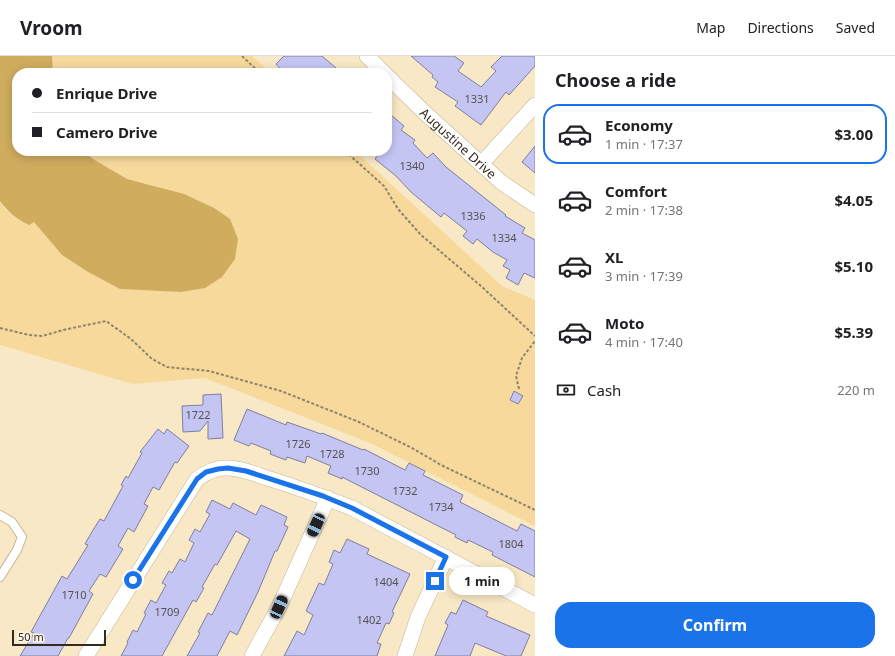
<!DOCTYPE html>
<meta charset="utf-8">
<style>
body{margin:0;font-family:"Noto Sans",sans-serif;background:#f2f2f2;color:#202124;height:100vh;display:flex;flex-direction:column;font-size:15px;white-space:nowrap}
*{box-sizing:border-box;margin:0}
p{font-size:13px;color:#757577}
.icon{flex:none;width:22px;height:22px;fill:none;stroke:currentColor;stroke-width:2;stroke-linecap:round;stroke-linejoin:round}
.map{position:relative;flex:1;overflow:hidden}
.sheet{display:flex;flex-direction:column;background:#fff;width:360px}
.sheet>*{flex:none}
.guide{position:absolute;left:12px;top:12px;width:380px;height:88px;border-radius:16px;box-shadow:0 2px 10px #0003;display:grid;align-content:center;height:88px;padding:0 20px;background:#fff}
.scale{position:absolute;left:12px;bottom:10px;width:94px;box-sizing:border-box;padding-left:4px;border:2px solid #322b1e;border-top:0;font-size:11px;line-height:14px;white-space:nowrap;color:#322b1e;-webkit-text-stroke:3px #fdf6e8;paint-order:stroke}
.end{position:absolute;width:18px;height:18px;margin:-9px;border:5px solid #1a73e8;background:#fff;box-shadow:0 0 0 2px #fff}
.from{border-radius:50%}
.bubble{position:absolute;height:28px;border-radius:14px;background:#fff;box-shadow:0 2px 10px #0003;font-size:13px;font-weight:700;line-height:28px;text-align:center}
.car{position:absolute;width:12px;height:24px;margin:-12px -6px;border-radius:5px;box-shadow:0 0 3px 1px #0007;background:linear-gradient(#222 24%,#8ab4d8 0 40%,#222 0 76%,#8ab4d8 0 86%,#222 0)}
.guide b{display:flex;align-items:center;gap:14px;height:38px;font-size:15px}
.guide b+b{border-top:1px solid #e0e0e0}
.guide i{width:10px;height:10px;background:#202124}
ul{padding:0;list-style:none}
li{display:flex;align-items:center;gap:12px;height:60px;margin:0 8px 6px;padding:0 12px;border:2px solid transparent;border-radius:16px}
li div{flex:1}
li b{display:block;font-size:15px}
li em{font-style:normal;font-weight:700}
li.current{border-color:#1a73e8}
li>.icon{width:36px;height:36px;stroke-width:1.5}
h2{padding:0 20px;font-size:18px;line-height:48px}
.pay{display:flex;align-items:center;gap:10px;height:44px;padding:0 20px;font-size:15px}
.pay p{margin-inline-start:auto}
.action{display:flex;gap:8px;margin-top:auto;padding:8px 20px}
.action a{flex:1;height:46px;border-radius:16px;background:#1a73e8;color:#fff;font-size:16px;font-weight:700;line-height:46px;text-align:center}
header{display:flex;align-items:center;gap:24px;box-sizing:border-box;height:56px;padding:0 20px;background:#fff;border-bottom:1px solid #e0e0e0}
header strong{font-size:19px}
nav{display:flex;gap:22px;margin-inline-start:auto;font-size:14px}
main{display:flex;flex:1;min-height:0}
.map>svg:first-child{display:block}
</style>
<header>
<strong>Vroom</strong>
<nav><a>Map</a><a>Directions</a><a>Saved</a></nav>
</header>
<main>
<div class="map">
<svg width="535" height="600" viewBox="0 0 535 600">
<rect width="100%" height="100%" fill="#f8e8c5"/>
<!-- green -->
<g fill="#f6d99b">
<path d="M52 0H252L271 17H53Z"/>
<path d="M83 95H355L502 230 535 244V470L370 387 205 322 133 328 0 289V145L6 154 34 166 62 199 88 216 120 233 181 236 205 232 159 131 127 123 93 103Z"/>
</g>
<!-- water -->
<path fill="#cfac5e" d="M0 0H52L53 17H17V95H83L93 103 127 123 184 138 214 152 230 163 238 183 235 203 222 221 205 232 181 236 120 233 88 216 62 199 34 166 29 169C17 163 8 156 0 145Z"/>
<!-- building -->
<g fill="#c4c5f3" stroke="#7e7f9f">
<path d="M284 0H322L342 17H284L276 8Z"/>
<path d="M411 0H454L464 7 458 15 481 31 496 15 491 11 502 0H535V10L509 39 506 36 481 69 455 50 458 46 435 31 438 26 432 21 433 19Z"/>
<path d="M391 59 404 70 401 74 415 84 413 87 427 102 433 97 446 111 506 159 505 160 525 172 522 177 535 184V222L524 217 518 229 506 222 510 214 503 210 507 204 493 196 477 183 473 188 463 180 467 175 444 157 441 161 411 136 396 120 375 103 381 95H387V65Z"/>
<path d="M535 90V117L522 106Z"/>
<path d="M514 335 523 340 518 348 510 344Z"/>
<path d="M221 338 223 382 208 383V365L200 375 183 376 182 350 203 349V339Z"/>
<path d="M247 353 286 369 287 366 321 378 322 377 363 394 364 393 405 414 409 407 425 415 423 419 463 439 460 446 517 475 521 468 535 475V521L492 499 493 496 468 484 467 487 455 481 456 479 342 421V423L328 417 331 410 307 400 305 407 287 401 286 404 270 398 271 395 251 387 249 390 234 384Z"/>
<path d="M158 373 164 378 167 373 189 390 177 407 175 406 159 434 153 431 144 448 148 450 134 476 128 472 118 490 123 493 106 521 100 518 89 535 93 538 69 582H68L58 600H20L34 577 31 576 62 520 67 523 88 489 85 488 93 474 100 463 104 465 123 430 121 429 126 420 128 422 142 397 140 396Z"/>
<path d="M212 444 230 453 233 447 256 459 261 449 287 461 284 469 288 471 277 495H275L258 536 237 579 230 575 217 600H187L200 577 198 576 208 557 212 559 250 483 236 475 217 509 215 508 202 531 204 532 196 546 193 544 162 600H121L128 587 127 586 133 574 137 576 146 558 144 557 151 544 156 547 166 529 162 527 169 515 172 517 180 503 185 506 194 487 189 484 195 473 200 476 210 458 206 456Z"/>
<path d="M347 483 369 493 367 498 410 518 392 556 394 557 389 568 386 567 377 587 381 588 377 600H284L297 575 304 579 313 559 306 555 319 527 324 529 333 508 329 506 334 494 340 497Z"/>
<path d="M463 544 488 556 486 560 530 579 521 600H506L475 587 470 600H435L448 569 445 567 451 556 456 558Z"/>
</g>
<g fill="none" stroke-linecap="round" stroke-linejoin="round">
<defs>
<path id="service" d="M0 459 12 466 22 481 17 494 0 521"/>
<g id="minor">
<path d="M367 0 384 17"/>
<path id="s1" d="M387 20 425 57 501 126 535 149"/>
<path d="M481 108 535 49"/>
<path d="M86 600 197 423C206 416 216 411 228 412 241 412 255 418 267 422 296 431 324 441 352 452L535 549"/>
<path d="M252 600 279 551 328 442"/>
<path d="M405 600 418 561 446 501"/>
</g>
</defs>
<!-- service casing -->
<use href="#service" stroke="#c5b594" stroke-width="10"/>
<!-- minor casing -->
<use href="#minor" stroke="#c5b594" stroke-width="16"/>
<!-- path -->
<g stroke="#8f836c" stroke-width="2" stroke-dasharray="3 2" stroke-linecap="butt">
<path d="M242 0 260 17"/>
<path d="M345 95 384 130 398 153 421 179 481 230 535 280"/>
<path d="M0 272 29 279 42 280 63 274 106 265 131 283 152 303 167 311 209 315 281 335 359 366 412 392 441 409 535 454"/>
<path d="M519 333 516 320 522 302 535 285"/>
</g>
<!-- service -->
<use href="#service" stroke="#fff" stroke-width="8"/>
<!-- minor -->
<use href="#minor" stroke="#fff" stroke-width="15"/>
</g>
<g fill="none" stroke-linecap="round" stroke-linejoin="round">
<!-- route -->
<path stroke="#1a73e8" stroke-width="5" d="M133 524 197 423 206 416 218 413 228 412 246 415 323 440 352 452 446 501 435 525"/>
</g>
<g text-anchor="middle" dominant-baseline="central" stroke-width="3" stroke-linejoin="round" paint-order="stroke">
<!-- number labels -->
<g font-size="11" fill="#565253">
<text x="477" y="42">1331</text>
<text x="412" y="109">1340</text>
<text x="473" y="159">1336</text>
<text x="504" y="181">1334</text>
<text x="198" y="358">1722</text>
<text x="298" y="387">1726</text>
<text x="332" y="397">1728</text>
<text x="367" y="414">1730</text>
<text x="405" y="434">1732</text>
<text x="441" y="450">1734</text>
<text x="511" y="487">1804</text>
<text x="386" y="525">1404</text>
<text x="74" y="538">1710</text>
<text x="167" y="555">1709</text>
<text x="369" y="563">1402</text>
</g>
<!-- street labels -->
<g font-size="13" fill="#322b1e" stroke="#fdf6e8">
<text stroke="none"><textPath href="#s1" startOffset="98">Augustine Drive</textPath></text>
</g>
</g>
</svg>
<div class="scale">50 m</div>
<i class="end from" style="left:133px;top:524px"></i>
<i class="end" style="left:435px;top:525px"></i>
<div class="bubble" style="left:449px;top:511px;width:66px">1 min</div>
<i class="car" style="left:316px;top:469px;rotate:205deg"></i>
<i class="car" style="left:279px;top:551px;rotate:24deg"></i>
<div class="guide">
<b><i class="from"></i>Enrique Drive</b>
<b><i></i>Camero Drive</b>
</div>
</div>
<section class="sheet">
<h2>Choose a ride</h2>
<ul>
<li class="current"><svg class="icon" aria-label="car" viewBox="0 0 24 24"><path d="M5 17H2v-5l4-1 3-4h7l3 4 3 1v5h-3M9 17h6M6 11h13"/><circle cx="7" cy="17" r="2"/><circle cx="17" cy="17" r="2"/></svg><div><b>Economy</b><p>1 min · 17:37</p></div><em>$3.00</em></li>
<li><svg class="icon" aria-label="car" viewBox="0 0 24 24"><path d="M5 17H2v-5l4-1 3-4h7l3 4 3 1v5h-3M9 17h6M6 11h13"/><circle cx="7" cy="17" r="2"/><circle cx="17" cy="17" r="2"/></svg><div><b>Comfort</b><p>2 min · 17:38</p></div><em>$4.05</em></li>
<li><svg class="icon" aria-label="car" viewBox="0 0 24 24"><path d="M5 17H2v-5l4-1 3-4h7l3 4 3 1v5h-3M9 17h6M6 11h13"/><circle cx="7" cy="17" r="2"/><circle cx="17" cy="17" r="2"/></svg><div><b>XL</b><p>3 min · 17:39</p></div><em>$5.10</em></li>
<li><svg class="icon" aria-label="car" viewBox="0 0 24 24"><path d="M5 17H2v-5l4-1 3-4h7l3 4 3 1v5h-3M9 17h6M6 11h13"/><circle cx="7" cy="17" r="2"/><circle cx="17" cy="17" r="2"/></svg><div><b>Moto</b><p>4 min · 17:40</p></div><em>$5.39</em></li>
</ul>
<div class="pay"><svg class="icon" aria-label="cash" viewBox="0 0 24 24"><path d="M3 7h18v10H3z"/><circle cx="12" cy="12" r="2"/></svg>Cash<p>220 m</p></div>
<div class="action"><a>Confirm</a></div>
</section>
</main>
